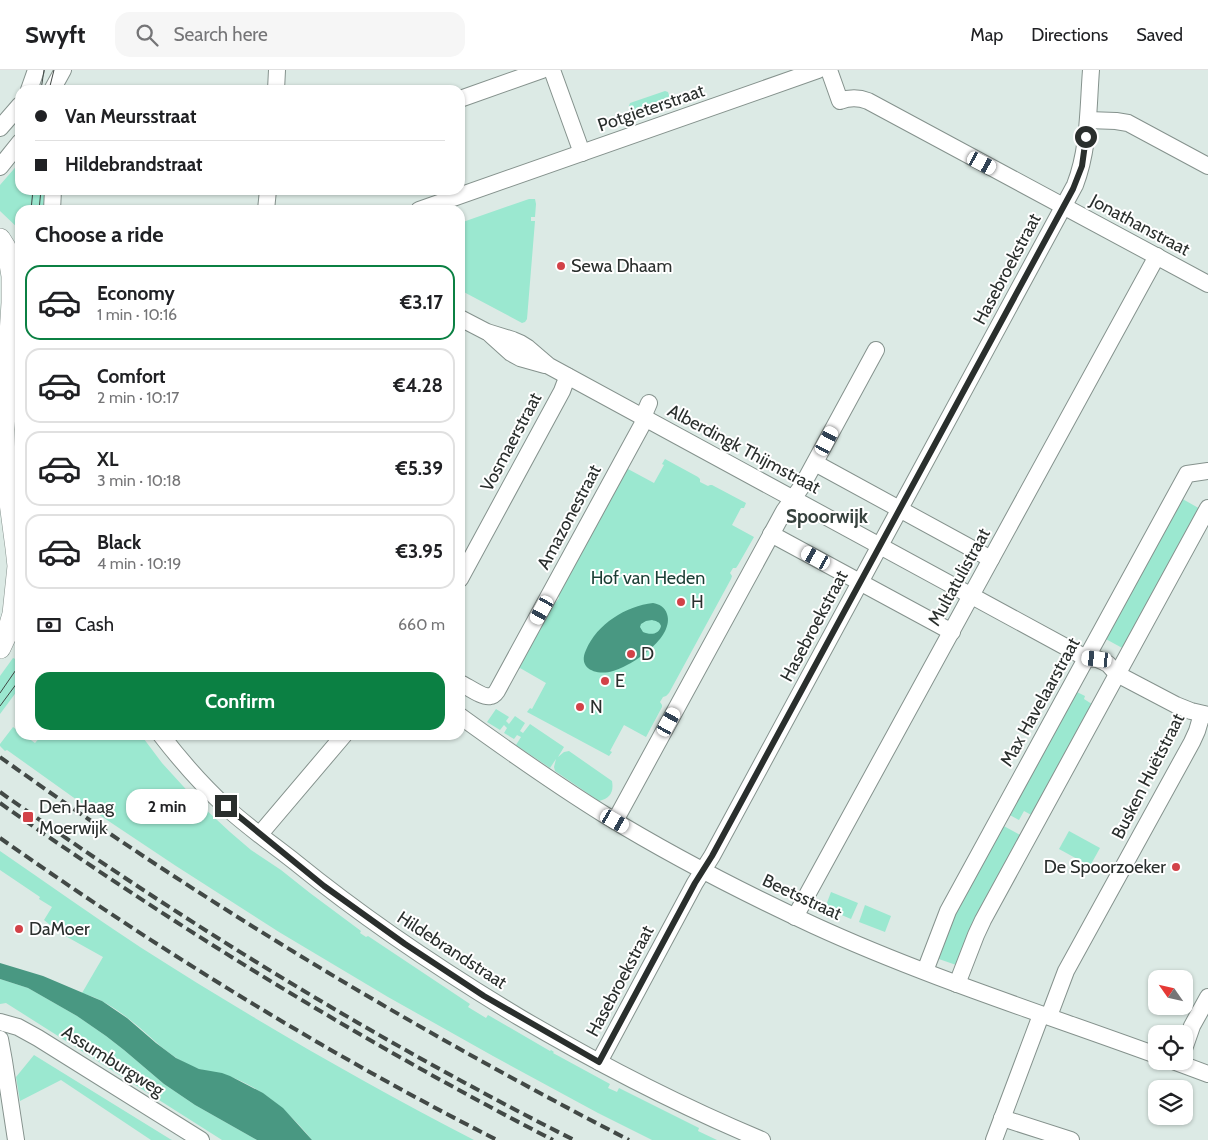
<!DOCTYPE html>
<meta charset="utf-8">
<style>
body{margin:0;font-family:Cabin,sans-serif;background:#f6f6f6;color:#202124;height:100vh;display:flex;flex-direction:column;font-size:19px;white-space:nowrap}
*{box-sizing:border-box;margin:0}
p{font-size:16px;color:#757577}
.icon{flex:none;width:28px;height:28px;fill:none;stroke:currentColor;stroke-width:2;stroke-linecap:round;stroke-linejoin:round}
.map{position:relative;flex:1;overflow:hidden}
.side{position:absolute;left:15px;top:135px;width:450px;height:535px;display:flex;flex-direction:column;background:#fff;border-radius:15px;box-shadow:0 1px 4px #0004}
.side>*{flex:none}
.hud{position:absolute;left:15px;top:15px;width:450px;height:110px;border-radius:15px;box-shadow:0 1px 4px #0004;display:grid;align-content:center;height:110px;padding:0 20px;background:#fff}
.needle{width:32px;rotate:304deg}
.buttons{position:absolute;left:1148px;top:900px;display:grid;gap:10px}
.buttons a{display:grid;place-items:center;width:45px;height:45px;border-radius:10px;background:#fff;box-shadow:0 1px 4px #0004;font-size:25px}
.end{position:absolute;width:22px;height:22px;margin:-11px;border:6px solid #2a2f2d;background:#fff;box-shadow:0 0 0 2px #fff}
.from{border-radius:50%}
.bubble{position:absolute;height:35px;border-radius:15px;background:#fff;box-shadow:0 1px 4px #0004;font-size:16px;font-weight:800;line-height:35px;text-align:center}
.car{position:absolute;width:15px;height:30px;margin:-15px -8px;border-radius:6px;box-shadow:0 0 4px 1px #0007;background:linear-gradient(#fff 24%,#345 0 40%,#fff 0 76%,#345 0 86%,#fff 0)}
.hud b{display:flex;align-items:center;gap:18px;height:48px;font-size:19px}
.hud b+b{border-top:1px solid #e0e0e0}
.hud i{width:12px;height:12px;background:#202124}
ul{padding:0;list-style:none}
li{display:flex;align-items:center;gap:15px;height:75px;margin:0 10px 8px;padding:0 10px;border:2px solid #e0e0e0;border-radius:15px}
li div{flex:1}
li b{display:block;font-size:19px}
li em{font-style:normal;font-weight:800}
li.on{border-color:#0b8043}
li>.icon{width:45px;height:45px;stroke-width:1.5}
h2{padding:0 20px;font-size:22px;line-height:60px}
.pay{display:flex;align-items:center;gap:12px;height:55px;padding:0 20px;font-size:19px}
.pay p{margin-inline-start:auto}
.primary-button{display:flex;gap:10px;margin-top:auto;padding:10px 20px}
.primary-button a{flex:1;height:58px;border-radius:15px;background:#0b8043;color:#fff;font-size:20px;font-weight:800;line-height:58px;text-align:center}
header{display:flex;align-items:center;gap:30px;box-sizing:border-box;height:70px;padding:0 25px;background:#fff;border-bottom:1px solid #e0e0e0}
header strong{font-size:24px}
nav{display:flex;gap:28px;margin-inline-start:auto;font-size:18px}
.search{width:350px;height:45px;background:#f6f6f6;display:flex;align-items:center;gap:12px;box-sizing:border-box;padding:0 18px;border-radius:15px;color:#757577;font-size:19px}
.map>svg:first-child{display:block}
</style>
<header>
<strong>Swyft</strong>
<div class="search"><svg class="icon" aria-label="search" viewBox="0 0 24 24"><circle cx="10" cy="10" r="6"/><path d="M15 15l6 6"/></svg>Search here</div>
<nav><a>Map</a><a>Directions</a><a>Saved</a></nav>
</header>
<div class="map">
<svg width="1208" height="1070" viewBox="0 0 1208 1070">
<rect width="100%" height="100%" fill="#dceae5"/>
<!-- green -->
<g fill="#9be8d0">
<path d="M665 21 668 22 671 32 670 35 635 47 632 46 629 36 630 33Z"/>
<path d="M20 92V120H47L45 140H20V160L0 141V115Z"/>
<path d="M529 129H535L536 134 535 147H531V151H535L527 249 525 252 522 253 460 220V153Z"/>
<path d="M20 208V453L10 363Z"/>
<path d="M665 389 698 407 700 409V412L708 416 710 415H712L746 433 744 438H741L732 455 754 467 738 495 736 498H733L730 503 732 506 731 509 669 623 666 626 663 627 660 632 662 635V637L646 667 624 655 610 681 612 682 609 686 527 642 530 638 532 639 546 613 520 598 518 600 516 599 553 532H556L559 528 558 526 626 395 629 396 628 399 654 413 664 395 662 394Z"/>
<path d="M1179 427 1202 440 1126 580 1102 567Z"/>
<path d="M13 588 20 591V617L0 644V606Z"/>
<path d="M1073 620 1085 626 1084 629 1095 636 1035 747 1024 741 1019 750 1006 743Z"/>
<path d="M496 639 509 647 506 651 509 654 515 646 525 653 520 661 523 663 530 654 564 677 558 687 564 682 569 681 612 711C614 722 610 729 599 731L555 701 554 697 556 689 550 698 516 675 521 667 517 665 514 669 504 663 507 658 504 655 500 660 487 652Z"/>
<path d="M13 657 20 662V665H24L35 673 42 665H141L162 693 193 727 190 731 199 740 203 737 230 762 251 780 281 800 310 823 361 861 360 863 366 867 368 866 470 934 468 937 486 948 488 945 550 981 551 980 554 982 553 983 610 1014 608 1018 617 1022 619 1018 699 1058 698 1061 717 1070H652L598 1043 493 986 388 927 279 862 176 796 77 730 7 680 5 681 0 676V674Z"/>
<path d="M1000 754 1024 767 959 896 936 888V882Z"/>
<path d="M1069 761 1100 778 1090 796 1059 779Z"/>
<path d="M0 781C47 813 93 846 140 877 248 946 360 1011 474 1070H312C290 1043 262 1017 228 1006 219 1003 209 1002 199 999 192 997 185 993 178 989 162 979 149 965 134 953 118 940 102 929 82 923L103 887 60 863 44 850 52 837 39 829 40 827 0 800Z"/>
<path d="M831 822 858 833 851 849 825 838Z"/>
<path d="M865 835 891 846 885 862 859 852Z"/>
<path d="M0 909 28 918 77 946 106 966 124 980 164 1014 195 1035 257 1070H222L6 933 0 934Z"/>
<path d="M34 985 170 1069 172 1070H151L61 1010 20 1031 16 1007Z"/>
</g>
<!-- water -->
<g fill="#499882" fill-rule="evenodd">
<path d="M653 533C659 534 665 537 667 544 675 567 632 596 613 601 597 606 577 599 586 580 597 554 626 536 653 533ZM652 550C656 551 660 552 661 556 659 565 650 565 643 562L640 557 641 554 646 551Z"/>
<path d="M0 893 43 906 102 931 127 948 156 973 176 988 199 999 222 1003 230 1006 263 1023 283 1038 312 1070H257L195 1035 164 1014 124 980 106 966 77 946 28 918 0 909Z"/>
</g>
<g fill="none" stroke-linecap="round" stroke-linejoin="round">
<defs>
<g id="minor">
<path d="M552 0 582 83"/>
<path d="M829 0 840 31C850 27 858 27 868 31L1208 214"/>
<path d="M29 20 36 0"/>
<path d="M52 20 63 0"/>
<path d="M276 20 277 0"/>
<path d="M460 29 542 0"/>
<path d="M1088 50 1116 51 1128 53 1208 96"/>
<path d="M0 58 20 35"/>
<path d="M0 97 20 72"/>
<path d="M52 140 53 120"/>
<path d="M266 140 268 120"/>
<path d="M419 140 818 0"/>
<path d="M460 248 487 262 513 270 520 273 528 278 549 296 1086 588 1097 589 1104 592 1108 594 1117 604 1176 635 1191 641 1208 645"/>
<path d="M491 265 511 283 520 288 545 295"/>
<path d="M815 393 991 489"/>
<path d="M771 464 952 562"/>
<path d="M460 509 562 321 565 313 567 306"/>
<path d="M460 613C467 616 483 628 490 626 493 626 495 624 497 621L642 355 646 340 649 333"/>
<path d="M460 646C507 680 555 714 605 745 672 786 742 822 813 855 924 906 1041 943 1156 985"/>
<path d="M161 665C181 691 202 715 227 738 248 757 272 774 295 792 365 849 441 900 519 947 597 993 678 1035 762 1070"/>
<path d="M615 751 784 441 802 416 876 280"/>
<path d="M260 764 344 665"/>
<path d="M795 847 1157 186"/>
<path d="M925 901 948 841 1187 404 1208 401"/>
<path d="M957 914 976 865 983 850 1208 438"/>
<path d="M1049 946 1066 901 1192 672 1197 661 1202 644"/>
<path d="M0 952 18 957 38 968 201 1070"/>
<path d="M0 969 4 991 16 1070"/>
<path d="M1184 979 1192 956 1208 927"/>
<path d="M1173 991 1208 1004"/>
<path d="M599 992 695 813 712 786 1075 115C1089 79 1088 39 1091 0"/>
<path d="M1002 1048 1071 1070"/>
<path d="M994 1070 1041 945"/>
</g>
<path id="major" d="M0 169 5 177 9 188 12 206V233L4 359 5 395 16 478 18 496 13 544 8 561 0 578"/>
</defs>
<!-- minor casing -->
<use href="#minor" stroke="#85928d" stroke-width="18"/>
<!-- major casing -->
<use href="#major" stroke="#85928d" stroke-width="22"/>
<!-- minor -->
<use href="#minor" stroke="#fff" stroke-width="16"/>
<!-- major -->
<use href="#major" stroke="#fff" stroke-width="21"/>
<!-- tram -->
<g stroke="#424946" stroke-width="1">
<path d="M41 20 44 0"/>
<path d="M49 20 54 0"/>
<path d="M31 140 33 120"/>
<path d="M39 140 41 120"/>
<path d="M20 275 17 347 20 400"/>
<path d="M0 623 20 594"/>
<path d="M0 636 20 609"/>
</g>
<!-- rail -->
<g stroke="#424946" stroke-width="4" stroke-dasharray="10 5" stroke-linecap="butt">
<path d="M0 687C200 831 410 957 629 1070"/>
<path d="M0 722C183 852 374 969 574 1070"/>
<path d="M0 733C177 858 361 971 553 1070"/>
<path d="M0 768C159 880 324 982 497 1070"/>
</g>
</g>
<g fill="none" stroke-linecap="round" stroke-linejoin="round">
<!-- route -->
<path stroke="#2a2f2d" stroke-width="6" d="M226 736 324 816 405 874 484 926 599 992 695 813 712 786 1073 119 1082 96 1086 67"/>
</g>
<!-- markers -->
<g fill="#d24248" stroke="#fff" stroke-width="2">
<circle cx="561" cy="196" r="5"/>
<circle cx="681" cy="532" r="5"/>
<circle cx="631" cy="584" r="5"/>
<circle cx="605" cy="611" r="5"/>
<circle cx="580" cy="637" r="5"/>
<rect x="22" y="741" width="12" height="12" rx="2.5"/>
<circle cx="1176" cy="797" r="5"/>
<circle cx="19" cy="859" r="5"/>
</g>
<g text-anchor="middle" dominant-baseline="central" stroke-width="4" stroke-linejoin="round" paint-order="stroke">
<!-- street labels -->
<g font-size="18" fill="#2a2f2d" stroke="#fff">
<text transform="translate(651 38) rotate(-19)">Potgieterstraat</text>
<text transform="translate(1140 155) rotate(28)">Jonathanstraat</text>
<text transform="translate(1007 199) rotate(-62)">Hasebroekstraat</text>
<text transform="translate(511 372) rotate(-62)">Vosmaerstraat</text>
<text transform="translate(744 379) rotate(28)">Alberdingk Thijmstraat</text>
<text transform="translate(569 447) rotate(-62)">Amazonestraat</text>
<text transform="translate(959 507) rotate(-61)">Multatulistraat</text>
<text transform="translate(814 556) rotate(-62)">Hasebroekstraat</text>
<text transform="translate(1040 632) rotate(-61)">Max Havelaarstraat</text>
<text transform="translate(1148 706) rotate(-63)">Busken Huëtstraat</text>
<text transform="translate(802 827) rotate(25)">Beetsstraat</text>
<text transform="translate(452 880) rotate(33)">Hildebrandstraat</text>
<text transform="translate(620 911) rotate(-62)">Hasebroekstraat</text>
<text transform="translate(113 991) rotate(32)">Assumburgweg</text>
</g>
<!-- poi labels -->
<g font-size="18" fill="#2a2f2d" stroke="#fff" text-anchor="start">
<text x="571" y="196">Sewa Dhaam</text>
<text x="691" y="532">H</text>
<text x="641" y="584">D</text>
<text x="615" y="611">E</text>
<text x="590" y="637">N</text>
<text x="39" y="737">Den Haag<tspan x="39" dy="21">Moerwijk</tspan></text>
<text x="1166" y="797" text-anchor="end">De Spoorzoeker</text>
<text x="29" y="859">DaMoer</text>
</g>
<!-- park labels -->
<g font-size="18" fill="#1a3e34" stroke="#fff">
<text x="648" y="508">Hof van Heden</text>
</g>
<!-- neighbourhood labels -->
<g font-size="19" font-weight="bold" fill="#37423e" stroke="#fff">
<text x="827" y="446">Spoorwijk</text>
</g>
</g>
</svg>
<div class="buttons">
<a><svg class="needle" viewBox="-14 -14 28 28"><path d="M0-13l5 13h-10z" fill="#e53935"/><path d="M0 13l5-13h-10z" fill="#757577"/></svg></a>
<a><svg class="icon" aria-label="locate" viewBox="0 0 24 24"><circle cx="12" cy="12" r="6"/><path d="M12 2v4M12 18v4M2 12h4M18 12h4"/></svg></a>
<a><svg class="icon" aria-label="layers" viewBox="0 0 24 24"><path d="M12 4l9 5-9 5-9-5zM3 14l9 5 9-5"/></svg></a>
</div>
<i class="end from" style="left:1086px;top:67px"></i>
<i class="end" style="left:226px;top:736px"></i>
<div class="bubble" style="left:126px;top:719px;width:82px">2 min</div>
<i class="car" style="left:982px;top:93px;rotate:118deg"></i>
<i class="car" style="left:827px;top:371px;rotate:28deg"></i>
<i class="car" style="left:816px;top:488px;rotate:299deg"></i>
<i class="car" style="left:542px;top:540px;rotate:209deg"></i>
<i class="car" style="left:1097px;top:589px;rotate:276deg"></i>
<i class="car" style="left:669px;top:652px;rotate:29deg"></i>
<i class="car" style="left:615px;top:751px;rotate:120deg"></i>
<div class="hud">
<b><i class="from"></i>Van Meursstraat</b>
<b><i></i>Hildebrandstraat</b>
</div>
<section class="side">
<h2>Choose a ride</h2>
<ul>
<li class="on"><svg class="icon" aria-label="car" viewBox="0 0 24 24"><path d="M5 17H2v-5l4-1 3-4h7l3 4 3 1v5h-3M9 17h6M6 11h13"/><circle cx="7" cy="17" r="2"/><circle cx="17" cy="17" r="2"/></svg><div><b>Economy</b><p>1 min · 10:16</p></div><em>€3.17</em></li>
<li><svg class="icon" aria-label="car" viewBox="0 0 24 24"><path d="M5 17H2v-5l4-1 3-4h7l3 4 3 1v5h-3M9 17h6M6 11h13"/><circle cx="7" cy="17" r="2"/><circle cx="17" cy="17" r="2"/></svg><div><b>Comfort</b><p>2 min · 10:17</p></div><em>€4.28</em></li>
<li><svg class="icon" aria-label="car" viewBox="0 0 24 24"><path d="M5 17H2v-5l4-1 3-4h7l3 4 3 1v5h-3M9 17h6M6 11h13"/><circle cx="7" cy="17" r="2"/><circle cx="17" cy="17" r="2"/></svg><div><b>XL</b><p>3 min · 10:18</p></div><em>€5.39</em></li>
<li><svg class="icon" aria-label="car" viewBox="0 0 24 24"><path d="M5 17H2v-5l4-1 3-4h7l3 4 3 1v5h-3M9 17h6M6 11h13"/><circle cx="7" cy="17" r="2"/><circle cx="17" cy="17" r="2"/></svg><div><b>Black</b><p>4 min · 10:19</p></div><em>€3.95</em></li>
</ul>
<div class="pay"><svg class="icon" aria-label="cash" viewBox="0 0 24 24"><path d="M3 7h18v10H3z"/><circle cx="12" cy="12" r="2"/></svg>Cash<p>660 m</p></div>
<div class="primary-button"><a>Confirm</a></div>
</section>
</div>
